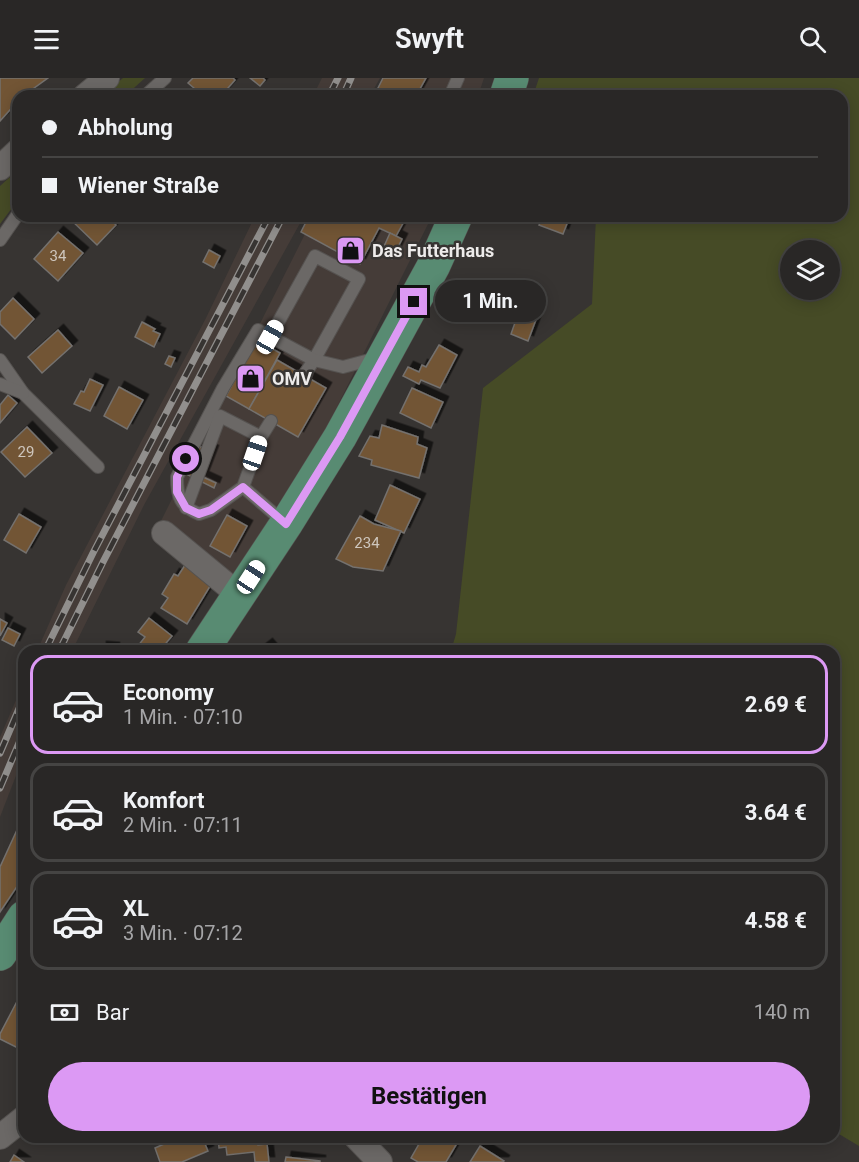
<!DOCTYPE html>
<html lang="de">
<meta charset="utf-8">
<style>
body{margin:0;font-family:Roboto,sans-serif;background:#312f2e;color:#f1f3f6;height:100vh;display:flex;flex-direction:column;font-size:22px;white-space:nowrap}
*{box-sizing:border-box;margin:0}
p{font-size:20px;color:#a5a5a7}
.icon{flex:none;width:33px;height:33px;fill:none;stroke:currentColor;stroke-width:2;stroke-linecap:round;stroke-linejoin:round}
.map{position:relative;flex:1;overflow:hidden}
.sheet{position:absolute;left:18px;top:567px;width:822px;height:498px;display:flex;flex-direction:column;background:#292726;border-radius:18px;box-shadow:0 3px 15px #0003,0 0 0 2px #454443}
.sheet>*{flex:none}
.banner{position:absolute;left:12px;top:12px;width:836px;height:132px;border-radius:18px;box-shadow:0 3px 15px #0003,0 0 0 2px #454443;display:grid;align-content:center;height:132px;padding:0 30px;background:#292726}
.fabs{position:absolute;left:780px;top:162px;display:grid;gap:12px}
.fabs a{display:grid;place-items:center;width:60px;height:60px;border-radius:50%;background:#292726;box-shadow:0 3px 15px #0003,0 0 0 2px #454443;font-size:30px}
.end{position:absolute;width:27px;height:27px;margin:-14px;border:8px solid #dc99f4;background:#111;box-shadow:0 0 0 3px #111}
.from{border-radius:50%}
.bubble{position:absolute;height:42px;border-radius:21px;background:#292726;box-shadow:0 3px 15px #0003,0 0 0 2px #454443;font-size:20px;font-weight:700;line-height:42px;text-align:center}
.car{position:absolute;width:18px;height:36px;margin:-18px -9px;border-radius:8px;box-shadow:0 0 4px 2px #0007;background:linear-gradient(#fff 24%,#345 0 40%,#fff 0 76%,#345 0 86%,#fff 0)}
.banner b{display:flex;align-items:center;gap:21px;height:57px;font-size:22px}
.banner b+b{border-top:2px solid #454443}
.banner i{width:15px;height:15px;background:#f1f3f6}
ul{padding:10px 0 0;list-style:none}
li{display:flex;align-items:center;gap:18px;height:99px;margin:0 12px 9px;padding:0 18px;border:3px solid #454443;border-radius:18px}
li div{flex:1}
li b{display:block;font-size:22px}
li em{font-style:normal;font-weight:700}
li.active{border-color:#dc99f4}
li>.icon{width:54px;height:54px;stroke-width:1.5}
.pay{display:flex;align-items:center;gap:15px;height:66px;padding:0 30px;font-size:22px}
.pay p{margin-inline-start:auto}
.button{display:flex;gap:12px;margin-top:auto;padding:12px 30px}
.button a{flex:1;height:69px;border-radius:36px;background:#dc99f4;color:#111;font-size:24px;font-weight:700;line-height:69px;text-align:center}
header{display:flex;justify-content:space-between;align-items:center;height:78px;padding:0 30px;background:#292726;font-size:27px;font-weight:700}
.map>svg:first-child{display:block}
</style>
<header><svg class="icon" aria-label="menu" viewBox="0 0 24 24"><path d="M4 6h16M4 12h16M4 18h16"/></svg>Swyft<svg class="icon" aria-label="search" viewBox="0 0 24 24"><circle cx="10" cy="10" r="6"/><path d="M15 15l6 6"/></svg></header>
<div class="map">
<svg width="859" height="1084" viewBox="0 0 859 1084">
<defs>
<filter id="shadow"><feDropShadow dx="5.5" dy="-5.5" stdDeviation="0" flood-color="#0009"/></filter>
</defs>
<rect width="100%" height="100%" fill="#373432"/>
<!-- built -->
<g fill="#453c38">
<path d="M322 0H380L370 18H313Z"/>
<path d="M384 0H484L478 18H375Z"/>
<path d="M255 138H304L144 427 72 573H37L66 507 206 240Z"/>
<path d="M314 138H432L322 359 231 506 160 445Z"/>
<path d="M24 604V677L0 739V659Z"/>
</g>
<!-- green -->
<g fill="#464b26" fill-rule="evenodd">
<path d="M123 0H145L125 18H102Z"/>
<path d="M539 0H859V1068L834 1053V573H451L456 556 483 310 592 226 596 139 594 138H842V18H533ZM830 172V212H790V172Z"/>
<path d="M18 92V122L0 146V108Z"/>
</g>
<!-- building -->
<g fill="#725536" stroke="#74716e" stroke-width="1.5" filter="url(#shadow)">
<path d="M0 0H48L23 18H18V23L0 43Z"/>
<path d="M193 0H233L235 2 221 18H199L201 16 188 5Z"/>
<path d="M250 0H263L265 2 260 8Z"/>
<path d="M383 0H426L416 18H374Z"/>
<path d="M67 138H106L116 147 97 167Z"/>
<path d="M131 138H144L137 144Z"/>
<path d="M309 138H407L396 158 379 150 360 186 301 154Z"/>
<path d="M543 138H570L563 156 539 147Z"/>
<path d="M58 154 83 175 58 203 34 181Z"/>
<path d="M390 155 402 161 392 181 381 175Z"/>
<path d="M209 172 220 178 214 190 203 184Z"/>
<path d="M13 220 34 241 15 261 0 246V234Z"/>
<path d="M527 226 540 231 528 263 511 256 518 236 523 237Z"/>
<path d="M142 244 155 251 153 253 160 256 154 269 135 259Z"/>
<path d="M58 252 72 268 42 295 28 279Z"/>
<path d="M257 262 280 275 249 331 226 318Z"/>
<path d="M439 267 457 277 440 310 421 302 419 306 403 298 408 289 419 294 422 287 426 289Z"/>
<path d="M169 278 175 280 171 289 165 286Z"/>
<path d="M277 282 326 310 298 359 249 331Z"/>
<path d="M90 301 103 307 90 333 74 326 81 313 84 314Z"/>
<path d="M119 309 143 322 127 351 104 338Z"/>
<path d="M412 310 443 324 431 350 400 335Z"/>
<path d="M8 317 17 325 0 345V327Z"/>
<path d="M382 347 418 359 417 366 427 370 419 400 371 387 372 382 359 378 370 358 379 360Z"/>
<path d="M27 349 52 375 25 399 1 374Z"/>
<path d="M198 368 213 373 203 399 216 405 214 410 186 396Z"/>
<path d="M390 407 420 421 404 455 375 442Z"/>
<path d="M19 436 41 449 26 475 4 462Z"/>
<path d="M227 437 247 448 230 479 210 468Z"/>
<path d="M360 438 374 446 401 453 383 493 353 489 336 481Z"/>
<path d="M185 487 212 505 187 546 161 530 168 520 162 516 174 496 178 498Z"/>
<path d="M149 540 172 558 161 571 164 573H134L145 559 138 554Z"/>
<path d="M0 541 7 545 0 558Z"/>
<path d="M8 550 20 556 14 568 2 562Z"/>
<path d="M267 566 273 573H258Z"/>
<path d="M101 569 114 570V573H101Z"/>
<path d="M22 741 24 743V798L0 834V789Z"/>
<path d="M24 910V973L0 961V956Z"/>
<path d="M177 1059H202L208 1073 182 1084H160L155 1070 178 1060Z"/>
<path d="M218 1059H257L258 1067 267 1066 269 1084H255L254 1074 227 1077 226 1069 219 1070Z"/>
<path d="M423 1059H451L449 1063 456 1067 446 1084H418L411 1080Z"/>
<path d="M480 1068 504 1083 503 1084H470Z"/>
<path d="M14 1077 24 1084H10Z"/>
<path d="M286 1079 320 1083V1084H285Z"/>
</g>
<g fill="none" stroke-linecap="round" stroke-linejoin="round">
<defs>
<g id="lane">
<path d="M145 18 165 0"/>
<path d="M450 18 458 0"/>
<path d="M0 162 18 136"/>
<path d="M270 259 315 178 359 201 314 282 304 297"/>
<path d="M0 282 23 315 98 389"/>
<path d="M0 306 23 315"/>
<path d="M271 343 261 359 243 409 211 432 199 436C180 428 177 419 177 399L223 310 258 252 314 282 343 289 377 280"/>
<path d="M243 409 285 445"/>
<path d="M186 430 220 338 261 359"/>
</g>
<g id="street">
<path d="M85 18 107 0"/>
<path d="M0 90 18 73"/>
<path d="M164 455 239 517"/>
<path d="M0 1059 24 1040"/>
<path d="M356 1059 380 1084"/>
</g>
<g id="primary">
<path d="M506 18 512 0"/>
<path d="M202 573 286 446 340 359 434 187 456 138"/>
<path d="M0 876 24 839"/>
</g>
</defs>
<!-- lane casing -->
<use href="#lane" stroke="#555250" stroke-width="14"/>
<!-- street casing -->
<use href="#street" stroke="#555250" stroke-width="26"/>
<!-- primary casing -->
<use href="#primary" stroke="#555250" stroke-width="34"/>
<!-- lane -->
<use href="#lane" stroke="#6b6866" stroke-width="12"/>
<!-- street -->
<use href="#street" stroke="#6b6866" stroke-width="24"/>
<!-- primary -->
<use href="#primary" stroke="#588b72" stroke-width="33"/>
<defs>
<g id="rail">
<path d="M329 18 338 0"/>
<path d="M343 18 351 0"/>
<path d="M45 573 93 475 269 138"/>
<path d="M59 573 103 484 283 138"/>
<path d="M0 675 24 619"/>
<path d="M0 710 24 653"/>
</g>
</defs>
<!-- rail casing -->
<use href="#rail" stroke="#918f8d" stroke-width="7"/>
<!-- rail -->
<use href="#rail" stroke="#373432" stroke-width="4.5" stroke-dasharray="14" stroke-linecap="butt"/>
</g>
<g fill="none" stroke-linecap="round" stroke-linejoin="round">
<!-- route -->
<path stroke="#dc99f4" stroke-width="8" d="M186 381 177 399V414L186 430 199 436 211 432 243 409 286 446 340 359 414 224"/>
</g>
<!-- icons -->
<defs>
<symbol id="shop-square" viewBox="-11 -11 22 22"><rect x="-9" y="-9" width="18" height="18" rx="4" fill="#dc99f4" stroke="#373432"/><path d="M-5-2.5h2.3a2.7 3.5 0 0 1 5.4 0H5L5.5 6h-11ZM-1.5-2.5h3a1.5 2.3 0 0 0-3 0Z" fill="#111"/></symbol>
</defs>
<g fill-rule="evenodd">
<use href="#shop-square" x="334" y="156" width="33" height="33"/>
<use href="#shop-square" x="234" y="284" width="33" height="33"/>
</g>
<g text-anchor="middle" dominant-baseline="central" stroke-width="5" stroke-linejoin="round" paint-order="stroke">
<!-- number labels -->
<g font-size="15" fill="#cec6bd">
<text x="58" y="178">34</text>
<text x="26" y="374">29</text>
<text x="367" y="465">234</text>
</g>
<!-- poi labels -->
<g font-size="18" font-weight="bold" fill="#edebea" stroke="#373432" text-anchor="start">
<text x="372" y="172">Das Futterhaus</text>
<text x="272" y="300">OMV</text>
</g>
</g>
</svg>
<div class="fabs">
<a><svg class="icon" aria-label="layers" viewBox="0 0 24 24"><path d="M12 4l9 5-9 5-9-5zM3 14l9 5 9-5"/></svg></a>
</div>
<i class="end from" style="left:186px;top:381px"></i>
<i class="end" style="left:414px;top:224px"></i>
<div class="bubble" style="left:435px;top:202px;width:111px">1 Min.</div>
<i class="car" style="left:270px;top:259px;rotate:29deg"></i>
<i class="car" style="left:255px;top:375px;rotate:19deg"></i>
<i class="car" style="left:251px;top:499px;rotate:33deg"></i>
<div class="banner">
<b><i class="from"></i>Abholung</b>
<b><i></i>Wiener Straße</b>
</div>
<section class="sheet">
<ul>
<li class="active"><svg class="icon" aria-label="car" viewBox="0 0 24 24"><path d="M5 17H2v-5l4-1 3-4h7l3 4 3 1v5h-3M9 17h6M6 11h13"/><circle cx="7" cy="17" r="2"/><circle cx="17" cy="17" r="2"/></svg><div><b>Economy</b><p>1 Min. · 07:10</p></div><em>2.69 €</em></li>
<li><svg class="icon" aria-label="car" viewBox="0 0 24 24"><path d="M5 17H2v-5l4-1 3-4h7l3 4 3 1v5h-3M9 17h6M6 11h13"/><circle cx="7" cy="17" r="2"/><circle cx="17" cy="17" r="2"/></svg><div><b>Komfort</b><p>2 Min. · 07:11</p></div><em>3.64 €</em></li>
<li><svg class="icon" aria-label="car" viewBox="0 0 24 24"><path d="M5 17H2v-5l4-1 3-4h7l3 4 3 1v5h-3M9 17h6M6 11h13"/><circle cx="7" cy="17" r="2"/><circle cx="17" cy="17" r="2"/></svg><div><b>XL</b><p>3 Min. · 07:12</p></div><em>4.58 €</em></li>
</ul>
<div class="pay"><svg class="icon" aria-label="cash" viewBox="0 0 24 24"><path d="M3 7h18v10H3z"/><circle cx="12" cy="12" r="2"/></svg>Bar<p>140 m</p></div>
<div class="button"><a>Bestätigen</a></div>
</section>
</div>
